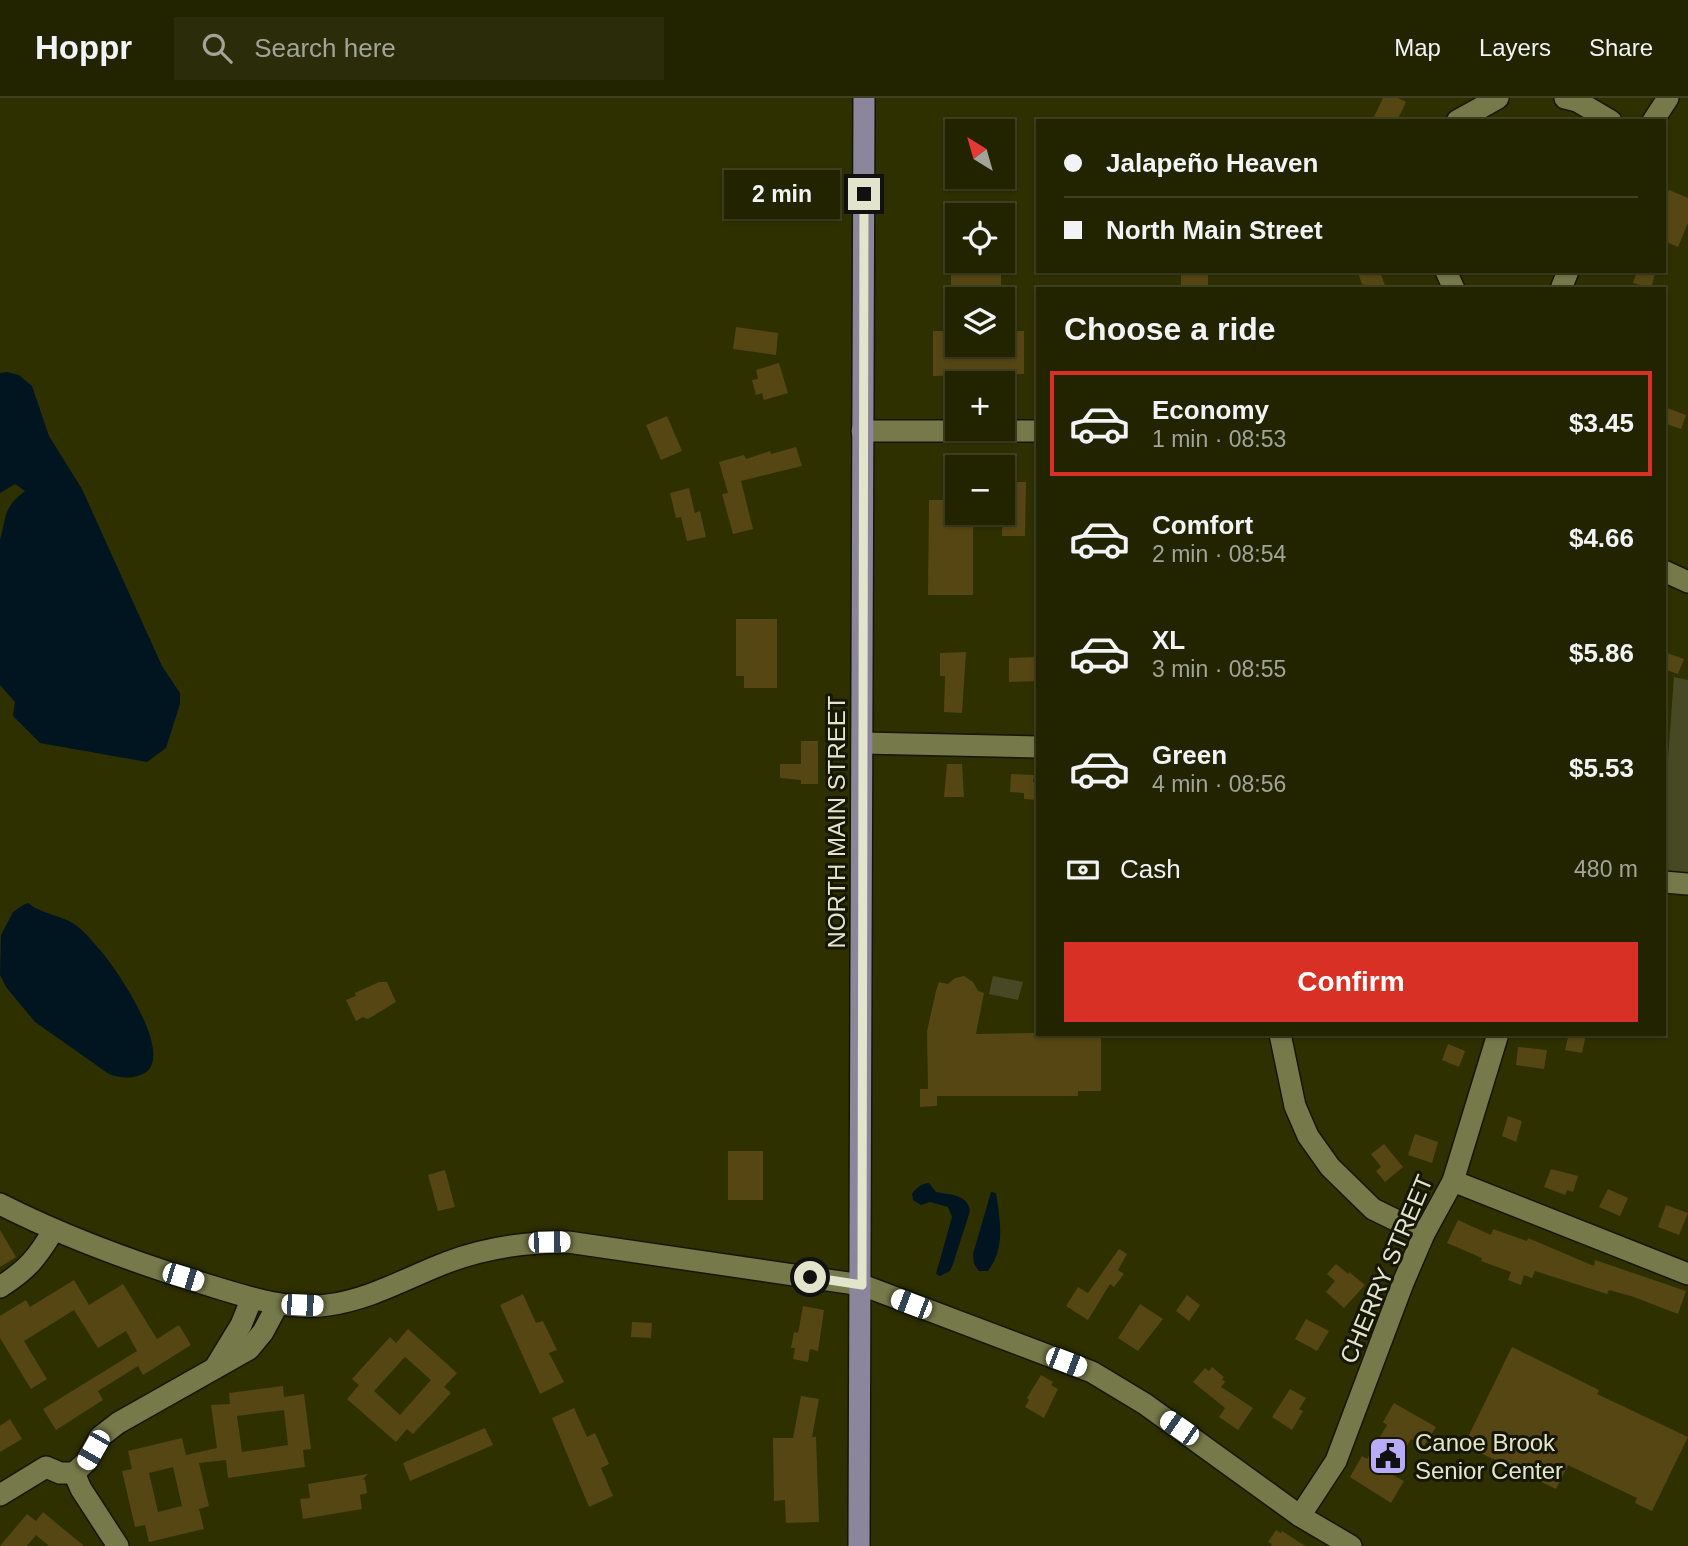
<!DOCTYPE html>
<meta charset="utf-8">
<style>
body{margin:0;font-family:Arial,sans-serif;background:#2a2c0a;color:#f1f3f6;height:100vh;display:flex;flex-direction:column;font-size:26px;white-space:nowrap}
*{box-sizing:border-box;margin:0}
p{font-size:23px;color:#a2a499}
.icon{flex:none;width:38px;height:38px;fill:none;stroke:currentColor;stroke-width:2;stroke-linecap:round;stroke-linejoin:round}
.map{position:relative;flex:1;overflow:hidden}
.sheet{position:absolute;left:1036px;top:189px;width:630px;height:749px;display:flex;flex-direction:column;background:#222400;border-radius:0px;box-shadow:0 2px 5px #0004,0 0 0 2px #3f4122}
.sheet>*{flex:none}
.top-card{position:absolute;left:1036px;top:21px;width:630px;height:154px;border-radius:0px;box-shadow:0 2px 5px #0004,0 0 0 2px #3f4122;display:grid;align-content:center;height:154px;padding:0 28px;background:#222400}
.needle{width:46px;rotate:323deg}
.fabs{position:absolute;left:945px;top:21px;display:grid;gap:14px}
.fabs a{display:grid;place-items:center;width:70px;height:70px;border-radius:0px;background:#222400;box-shadow:0 2px 5px #0004,0 0 0 2px #3f4122;font-size:35px}
.end{position:absolute;width:32px;height:32px;margin:-16px;border:9px solid #e2e5cc;background:#111;box-shadow:0 0 0 4px #111}
.from{border-radius:50%}
.bubble{position:absolute;height:49px;border-radius:0px;background:#222400;box-shadow:0 2px 5px #0004,0 0 0 2px #3f4122;font-size:23px;font-weight:600;line-height:49px;text-align:center}
.car{position:absolute;width:21px;height:42px;margin:-21px -10px;border-radius:9px;box-shadow:0 0 5px 2px #0007;background:linear-gradient(#fff 24%,#345 0 40%,#fff 0 76%,#345 0 86%,#fff 0)}
.top-card b{display:flex;align-items:center;gap:24px;height:66px;font-size:26px}
.top-card b+b{border-top:2px solid #3f4122}
.top-card i{width:18px;height:18px;background:#f1f3f6}
ul{padding:0;list-style:none}
li{display:flex;align-items:center;gap:21px;height:105px;margin:0 14px 10px;padding:0 14px;border:4px solid transparent;border-radius:0px}
li div{flex:1}
li b{display:block;font-size:26px}
li em{font-style:normal;font-weight:600}
li.selected{border-color:#d93025}
li>.icon{width:63px;height:63px;stroke-width:1.5}
h2{padding:0 28px;font-size:32px;line-height:84px}
.pay{display:flex;align-items:center;gap:18px;height:77px;padding:0 28px;font-size:26px}
.pay p{margin-inline-start:auto}
.cta{display:flex;gap:14px;margin-top:auto;padding:14px 28px}
.cta a{flex:1;height:80px;border-radius:0px;background:#d93025;color:#fff;font-size:28px;font-weight:600;line-height:80px;text-align:center}
header{display:flex;align-items:center;gap:42px;box-sizing:border-box;height:98px;padding:0 35px;background:#222400;border-bottom:2px solid #3f4122}
header strong{font-size:33px}
nav{display:flex;gap:38px;margin-inline-start:auto;font-size:24px}
.search{width:490px;height:63px;background:#2a2c0a;display:flex;align-items:center;gap:18px;box-sizing:border-box;padding:0 24px;border-radius:0px;color:#a2a499;font-size:26px}
.map>svg:first-child{display:block}
</style>
<header>
<strong>Hoppr</strong>
<div class="search"><svg class="icon" aria-label="search" viewBox="0 0 24 24"><circle cx="10" cy="10" r="6"/><path d="M15 15l6 6"/></svg>Search here</div>
<nav><a>Map</a><a>Layers</a><a>Share</a></nav>
</header>
<div class="map">
<svg width="1688" height="1448" viewBox="0 0 1688 1448">
<rect width="100%" height="100%" fill="#2e3000"/>
<!-- green -->
<g fill="#474925">
<path d="M1674 579 1688 582V776L1664 773V714Z"/>
<path d="M993 878 1023 884 1018 902 989 896Z"/>
</g>
<!-- water -->
<g fill="#011520">
<path d="M7 274 19 277 32 288 49 338 82 391 162 568 180 595V606L166 650 147 664 40 645 13 618 15 604 0 587V442C7 417 3 410 25 393L15 386 0 395V275Z"/>
<path d="M28 805C43 817 63 817 77 828 85 834 93 844 100 852 116 870 181 964 140 977 130 981 119 980 109 976L35 924 6 889 0 877 1 837 13 814 23 807Z"/>
<path d="M929 1085 936 1094C950 1097 968 1096 970 1113L953 1166 950 1173 940 1178 936 1176 952 1119 948 1109 930 1104 921 1107 913 1102 912 1096C916 1090 922 1085 929 1085Z"/>
<path d="M991 1094 996 1095C1000 1123 1006 1149 988 1173H979L974 1166 973 1156Z"/>
</g>
<!-- building -->
<g fill="#564613" fill-rule="evenodd">
<path d="M1383 0H1398L1406 4 1397 23H1372Z"/>
<path d="M1669 92 1688 100V125L1678 149 1664 143V102Z"/>
<rect x="951" y="163" width="50" height="26"/>
<rect x="1181" y="173" width="27" height="18"/>
<path d="M1357 173H1380L1386 191H1364Z"/>
<path d="M1637 173 1655 176 1651 190 1633 185Z"/>
<path d="M736 229 778 235 776 257 733 251Z"/>
<path d="M933 233H957V247H1003V233H1024V276L933 278Z"/>
<path d="M779 265 788 295 764 302 762 295 756 297 752 282 758 281 756 272Z"/>
<path d="M1667 310 1686 317 1681 331 1664 325Z"/>
<path d="M667 318 682 353 661 362 646 327Z"/>
<path d="M796 349 802 368 741 383 753 431 733 436 722 396 728 395 719 364 744 357 746 361 770 353 771 356Z"/>
<path d="M1003 384H1026L1025 438H1002Z"/>
<path d="M689 390 695 415 700 413 706 439 687 443 681 419 676 420 670 395Z"/>
<path d="M929 402H957V415H973V497H928Z"/>
<path d="M736 521H777V590H744V578H736Z"/>
<path d="M966 554 962 615 944 614 945 578H940V555Z"/>
<path d="M1664 554 1684 561 1678 576 1664 571Z"/>
<path d="M1038 559V583L1009 584V560Z"/>
<path d="M801 643H818V686H801V682L780 680V666H801Z"/>
<path d="M947 666H962L964 699H944Z"/>
<path d="M1011 676 1034 677 1033 684 1038 685V702L1024 701V695L1010 694Z"/>
<path d="M964 878 973 884 978 893 984 895 976 936 1038 935 1077 936V939H1101V993H1078V998H937V1008L920 1009V991H928L927 933 936 893 939 884 948 886 955 880Z"/>
<path d="M379 884H387L396 904 368 921 363 919 356 923 346 902 356 898 355 895Z"/>
<path d="M1569 936H1586L1582 955 1565 952Z"/>
<path d="M1448 946 1465 953 1459 969 1442 962Z"/>
<path d="M1518 949 1547 952 1544 971 1516 967Z"/>
<path d="M1508 1018 1522 1023 1516 1044 1502 1038Z"/>
<path d="M1415 1036 1438 1044 1432 1065 1408 1057Z"/>
<path d="M1384 1046 1403 1069 1385 1084 1376 1073 1381 1069 1371 1056Z"/>
<rect x="728" y="1053" width="35" height="49"/>
<path d="M1551 1071 1578 1078 1573 1094 1567 1092 1565 1097 1544 1089Z"/>
<path d="M445 1072 455 1109 438 1113 428 1077Z"/>
<path d="M1608 1091 1628 1100 1620 1118 1599 1109Z"/>
<path d="M1666 1107 1688 1115 1679 1137 1658 1129Z"/>
<path d="M1458 1122 1491 1137 1493 1131 1527 1143 1528 1140 1594 1168 1595 1162 1686 1193 1678 1216 1634 1199 1609 1192 1607 1196 1535 1173 1532 1180 1524 1177 1521 1187 1508 1182 1511 1174 1481 1163 1482 1160 1447 1145Z"/>
<path d="M0 1132 16 1159 0 1169Z"/>
<path d="M1119 1151 1127 1156 1118 1172 1124 1176 1114 1189 1110 1186 1088 1222 1066 1208 1078 1189 1088 1195Z"/>
<path d="M1336 1166 1348 1176 1349 1174 1365 1187 1344 1210 1326 1194 1335 1183 1327 1176Z"/>
<path d="M74 1182 89 1207 123 1186 157 1241 179 1227 191 1247 143 1277 138 1268 98 1293 103 1302 56 1332 43 1311 137 1253 126 1233 98 1250 74 1212 24 1243 47 1281 31 1291 0 1240V1218L26 1202 30 1209Z"/>
<path d="M523 1196 536 1225 543 1223 557 1252 549 1255 564 1284 540 1296 500 1207Z"/>
<path d="M1187 1197 1200 1207 1189 1223 1176 1213Z"/>
<path d="M1140 1206 1163 1221 1138 1253 1118 1240Z"/>
<path d="M803 1208 824 1212 818 1253 810 1251 808 1264 793 1261 795 1250H791L794 1234 798 1235Z"/>
<path d="M1306 1221 1329 1233 1317 1253 1295 1241Z"/>
<path d="M632 1224 652 1225 651 1240 631 1239Z"/>
<path d="M408 1231 457 1275 444 1289 451 1295 413 1336 407 1331 396 1344 347 1301 359 1287 352 1281 390 1239 396 1245ZM405 1259 431 1282 400 1317 374 1293Z"/>
<path d="M1512 1249 1599 1292 1597 1296 1688 1339 1652 1413 1635 1405 1637 1400 1568 1367 1556 1391 1464 1347Z"/>
<path d="M1212 1269 1224 1279 1222 1281 1225 1284 1221 1289 1253 1310 1238 1332 1219 1319 1225 1310 1193 1284 1205 1270 1209 1273Z"/>
<path d="M1041 1277 1053 1284 1051 1287 1058 1291 1044 1320 1025 1309 1029 1302 1027 1300Z"/>
<path d="M283 1288 284 1299 304 1296 311 1351 303 1352 305 1369 228 1380 226 1362 199 1365 209 1408 199 1411 204 1431 149 1444 145 1427 135 1429 122 1373 132 1371 128 1353 182 1340 186 1357 217 1350 211 1307 230 1306 229 1295ZM284 1312 288 1347 242 1354 237 1318ZM173 1369 182 1408 158 1414 149 1375Z"/>
<path d="M1290 1291 1306 1300 1299 1311 1303 1313 1292 1332 1272 1319Z"/>
<path d="M801 1298 819 1301 812 1339H816L819 1424 786 1425 785 1402 774 1403 773 1340H793Z"/>
<path d="M1394 1305 1436 1329 1424 1348 1411 1341 1391 1376 1404 1383 1391 1405 1350 1379 1362 1358 1367 1361 1387 1327 1383 1324Z"/>
<path d="M574 1310 587 1339 595 1335 609 1366 601 1370 613 1398 589 1409 552 1320Z"/>
<path d="M10 1321 22 1341 0 1354V1328Z"/>
<path d="M485 1330 493 1347 410 1383 403 1365Z"/>
<path d="M368 1376 362 1382 365 1381 367 1395 360 1397 362 1411 303 1421 300 1401 310 1400 308 1386Z"/>
<path d="M43 1414 84 1448H49L36 1437 27 1448H0L27 1416 36 1423Z"/>
<path d="M1276 1432 1281 1435 1282 1433 1305 1448H1271L1272 1446 1268 1444Z"/>
</g>
<g fill="none" stroke-linecap="round" stroke-linejoin="round">
<defs>
<g id="minor">
<path d="M1565 0 1577 3 1611 23"/>
<path d="M1457 23 1498 0"/>
<path d="M1653 23 1668 0"/>
<path d="M1446 173 1454 191"/>
<path d="M1561 191 1568 173"/>
<path d="M862 333H1038"/>
<path d="M1664 473 1688 484"/>
<path d="M863 645 1038 649"/>
<path d="M1664 784 1688 786"/>
<path d="M1280 936 1295 1008 1308 1038 1330 1069 1373 1111 1424 1136"/>
<path d="M1453 1083 1688 1176"/>
<path d="M0 1106C67 1140 136 1165 208 1187 247 1199 288 1213 328 1207 372 1201 408 1179 448 1164 488 1149 526 1144 568 1144L862 1187 1092 1274 1145 1306 1300 1418 1351 1448"/>
<path d="M0 1189C27 1172 37 1160 53 1133"/>
<path d="M216 1268 241 1227 252 1200"/>
<path d="M74 1375 81 1391 118 1448"/>
<path d="M0 1397 46 1369 60 1375H74L86 1364 100 1339 118 1325 249 1251 263 1234 278 1206"/>
<path d="M1300 1418 1336 1363 1403 1185 1424 1136 1453 1083 1498 936"/>
</g>
<path id="major" d="M859 1448 864 0"/>
</defs>
<!-- minor casing -->
<use href="#minor" stroke="#161701" stroke-width="24"/>
<!-- major casing -->
<use href="#major" stroke="#161701" stroke-width="24"/>
<!-- minor -->
<use href="#minor" stroke="#76794a" stroke-width="21"/>
<!-- major -->
<use href="#major" stroke="#8c869c" stroke-width="21"/>
</g>
<g fill="none" stroke-linecap="round" stroke-linejoin="round">
<!-- route -->
<path stroke="#e2e5cc" stroke-width="9" d="M810 1179 862 1187 864 96"/>
</g>
<!-- icons -->
<defs>
<symbol id="civic-square" viewBox="-11 -11 22 22"><rect x="-9" y="-9" width="18" height="18" rx="4" fill="#b8abf7" stroke="#161704"/><path d="M-.6-6.5H3V-4.5H.6V-3L4-1V1h2V6H-6V1h2V-1L-.6-3ZM-1.2 2.5V6h2.4V2.5Z" fill="#111"/></symbol>
</defs>
<g fill-rule="evenodd">
<use href="#civic-square" x="1366" y="1336" width="44" height="44"/>
</g>
<g text-anchor="middle" dominant-baseline="central" stroke-width="6" stroke-linejoin="round" paint-order="stroke">
<!-- street labels -->
<g font-size="24" fill="#e2e5cc" stroke="#161704">
<text transform="translate(836 724) rotate(-90)">NORTH MAIN STREET</text>
<text transform="translate(1386 1171) rotate(-67)">CHERRY STREET</text>
</g>
<!-- poi labels -->
<g font-size="24" fill="#e2e5cc" stroke="#161704" text-anchor="start">
<text x="1415" y="1344">Canoe Brook<tspan x="1415" dy="28">Senior Center</tspan></text>
</g>
</g>
</svg>
<div class="fabs">
<a><svg class="needle" viewBox="-14 -14 28 28"><path d="M0-13l5 13h-10z" fill="#e53935"/><path d="M0 13l5-13h-10z" fill="#a2a499"/></svg></a>
<a><svg class="icon" aria-label="locate" viewBox="0 0 24 24"><circle cx="12" cy="12" r="6"/><path d="M12 2v4M12 18v4M2 12h4M18 12h4"/></svg></a>
<a><svg class="icon" aria-label="layers" viewBox="0 0 24 24"><path d="M12 4l9 5-9 5-9-5zM3 14l9 5 9-5"/></svg></a>
<a>+</a>
<a>−</a>
</div>
<i class="end from" style="left:810px;top:1179px"></i>
<i class="end" style="left:864px;top:96px"></i>
<div class="bubble" style="left:724px;top:72px;width:116px">2 min</div>
<i class="car" style="left:549px;top:1144px;rotate:89deg"></i>
<i class="car" style="left:183px;top:1179px;rotate:107deg"></i>
<i class="car" style="left:911px;top:1206px;rotate:291deg"></i>
<i class="car" style="left:302px;top:1207px;rotate:92deg"></i>
<i class="car" style="left:1066px;top:1264px;rotate:111deg"></i>
<i class="car" style="left:1179px;top:1330px;rotate:305deg"></i>
<i class="car" style="left:93px;top:1352px;rotate:210deg"></i>
<div class="top-card">
<b><i class="from"></i>Jalapeño Heaven</b>
<b><i></i>North Main Street</b>
</div>
<section class="sheet">
<h2>Choose a ride</h2>
<ul>
<li class="selected"><svg class="icon" aria-label="car" viewBox="0 0 24 24"><path d="M5 17H2v-5l4-1 3-4h7l3 4 3 1v5h-3M9 17h6M6 11h13"/><circle cx="7" cy="17" r="2"/><circle cx="17" cy="17" r="2"/></svg><div><b>Economy</b><p>1 min · 08:53</p></div><em>$3.45</em></li>
<li><svg class="icon" aria-label="car" viewBox="0 0 24 24"><path d="M5 17H2v-5l4-1 3-4h7l3 4 3 1v5h-3M9 17h6M6 11h13"/><circle cx="7" cy="17" r="2"/><circle cx="17" cy="17" r="2"/></svg><div><b>Comfort</b><p>2 min · 08:54</p></div><em>$4.66</em></li>
<li><svg class="icon" aria-label="car" viewBox="0 0 24 24"><path d="M5 17H2v-5l4-1 3-4h7l3 4 3 1v5h-3M9 17h6M6 11h13"/><circle cx="7" cy="17" r="2"/><circle cx="17" cy="17" r="2"/></svg><div><b>XL</b><p>3 min · 08:55</p></div><em>$5.86</em></li>
<li><svg class="icon" aria-label="car" viewBox="0 0 24 24"><path d="M5 17H2v-5l4-1 3-4h7l3 4 3 1v5h-3M9 17h6M6 11h13"/><circle cx="7" cy="17" r="2"/><circle cx="17" cy="17" r="2"/></svg><div><b>Green</b><p>4 min · 08:56</p></div><em>$5.53</em></li>
</ul>
<div class="pay"><svg class="icon" aria-label="cash" viewBox="0 0 24 24"><path d="M3 7h18v10H3z"/><circle cx="12" cy="12" r="2"/></svg>Cash<p>480 m</p></div>
<div class="cta"><a>Confirm</a></div>
</section>
</div>
